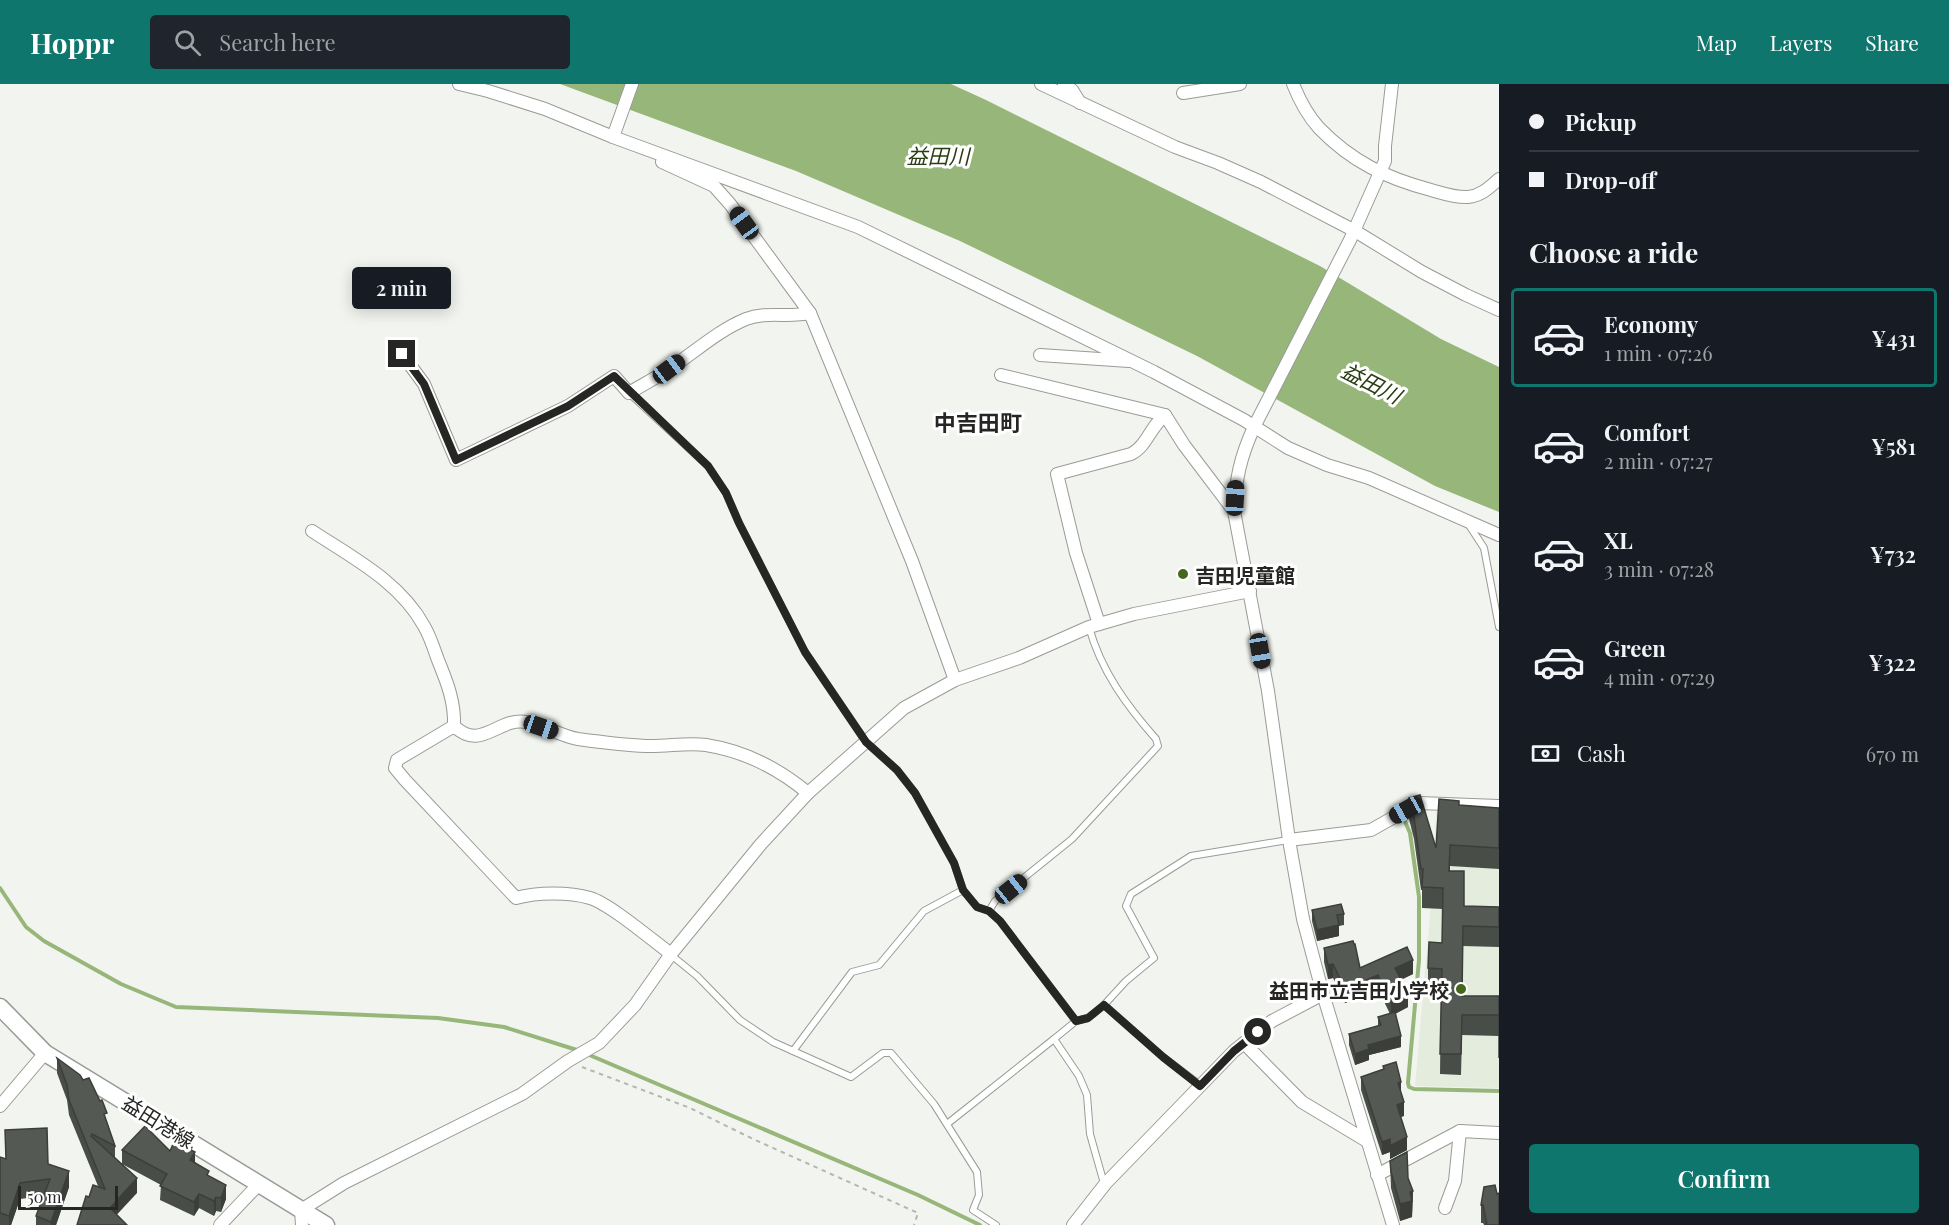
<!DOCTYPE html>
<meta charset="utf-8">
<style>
body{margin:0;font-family:"Playfair Display","Noto Sans JP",serif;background:#20242c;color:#f1f3f6;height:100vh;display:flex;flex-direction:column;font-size:22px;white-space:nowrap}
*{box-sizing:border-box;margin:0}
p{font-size:20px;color:#9ea1a6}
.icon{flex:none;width:33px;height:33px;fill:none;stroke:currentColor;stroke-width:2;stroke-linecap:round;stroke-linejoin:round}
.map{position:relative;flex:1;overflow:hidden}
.sheet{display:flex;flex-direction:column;background:#171b24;width:450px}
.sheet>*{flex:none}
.hud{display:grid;align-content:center;height:132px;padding:0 30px;background:#171b24}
.scale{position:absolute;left:18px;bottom:15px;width:100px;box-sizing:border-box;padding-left:6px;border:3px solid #262725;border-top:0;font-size:16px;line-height:21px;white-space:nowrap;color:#262725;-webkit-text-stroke:4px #fff;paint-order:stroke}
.end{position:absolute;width:27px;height:27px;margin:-14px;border:8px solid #262725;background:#fff;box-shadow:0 0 0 3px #fff}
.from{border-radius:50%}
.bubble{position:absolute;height:42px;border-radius:6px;background:#171b24;box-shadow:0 3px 15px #0003;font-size:20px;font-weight:600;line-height:42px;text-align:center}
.car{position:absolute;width:18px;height:36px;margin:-18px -9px;border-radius:8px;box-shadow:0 0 4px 2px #0007;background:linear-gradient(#222 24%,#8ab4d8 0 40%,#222 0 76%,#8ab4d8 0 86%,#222 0)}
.hud b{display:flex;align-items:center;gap:21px;height:57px;font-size:22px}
.hud b+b{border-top:2px solid #363941}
.hud i{width:15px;height:15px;background:#f1f3f6}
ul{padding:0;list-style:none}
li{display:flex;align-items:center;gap:18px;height:99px;margin:0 12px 9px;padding:0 18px;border:3px solid transparent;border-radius:6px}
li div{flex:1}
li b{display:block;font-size:22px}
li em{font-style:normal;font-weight:600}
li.current{border-color:#0f766e}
li>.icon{width:54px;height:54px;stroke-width:1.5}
h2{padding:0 30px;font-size:27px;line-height:72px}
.pay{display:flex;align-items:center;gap:15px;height:66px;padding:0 30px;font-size:22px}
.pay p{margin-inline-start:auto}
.cta{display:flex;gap:12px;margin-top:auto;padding:12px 30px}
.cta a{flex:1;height:69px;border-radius:6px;background:#0f766e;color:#fff;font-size:24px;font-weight:600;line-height:69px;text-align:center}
header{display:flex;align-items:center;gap:36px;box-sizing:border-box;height:84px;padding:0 30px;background:#0f766e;color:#fff}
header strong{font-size:28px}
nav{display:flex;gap:33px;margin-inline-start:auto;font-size:21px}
.search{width:420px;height:54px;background:#20242c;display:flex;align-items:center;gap:15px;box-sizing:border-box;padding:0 21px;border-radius:6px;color:#9ea1a6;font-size:22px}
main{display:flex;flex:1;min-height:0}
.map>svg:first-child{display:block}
</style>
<header>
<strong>Hoppr</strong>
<div class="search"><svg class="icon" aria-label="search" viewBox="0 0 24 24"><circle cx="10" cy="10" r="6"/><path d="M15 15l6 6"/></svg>Search here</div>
<nav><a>Map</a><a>Layers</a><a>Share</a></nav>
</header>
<main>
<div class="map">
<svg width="1499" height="1141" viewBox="0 0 1499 1141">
<rect width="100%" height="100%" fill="#f2f5ef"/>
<!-- built -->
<path fill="#e4ecde" d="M1436 728 1499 732V1004L1415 1002 1432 808Z"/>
<!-- water -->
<path fill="#97b67a" d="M560 0H951L986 16 1320 182 1441 255 1499 283V428L1435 402 1197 272 960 157 796 87Z"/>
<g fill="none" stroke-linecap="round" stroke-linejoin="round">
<!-- stream -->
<g stroke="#97b67a" stroke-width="4">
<path d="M1403 733 1410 749 1419 813V876L1408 999 1409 1003 1414 1005 1499 1007"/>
<path d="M0 804 26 843 44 857 121 900 176 923 438 934 504 943 580 967"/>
<path d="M587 970 918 1111 980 1141"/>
</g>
<defs>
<g id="lane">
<path d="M629 309 708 382 726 409 739 439 805 568 866 658 897 686 915 709 954 779 963 806 977 823 989 827 1000 837 1076 937 1054 955 1079 992 1087 1011 1090 1050 1103 1096 1106 1099"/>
<path d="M1469 441 1484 464 1499 543"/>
<path d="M989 827 995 817 1072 755 1158 662 1156 655C1127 622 1101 587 1089 543"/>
<path d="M671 871 697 892 740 936 773 958 851 993 883 969H891L934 1020 977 1088 979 1111 973 1126 996 1141"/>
<path d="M1104 921 1126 897 1154 874 1126 822 1131 810 1191 772 1288 756"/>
<path d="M1076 937 1088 934 1104 921 1163 973 1200 1001"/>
<path d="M793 967 852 888 879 881 924 827 963 806"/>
<path d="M947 1040 1054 955"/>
</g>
<g id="street">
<path d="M459 0 488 7 545 25 613 53 858 143 1154 288 1244 336 1288 364 1327 381 1369 394 1499 451"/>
<path d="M1041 0 1175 63 1218 79 1261 98 1355 147 1422 188 1466 211 1499 226"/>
<path d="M1064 0 1072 6 1080 19"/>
<path d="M1293 0C1299 15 1308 32 1319 44 1352 78 1386 94 1431 106 1442 109 1456 114 1468 113 1481 112 1490 103 1499 95"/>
<path d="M1392 0 1385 62V77L1350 156 1254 343C1240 374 1236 394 1234 427L1268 607 1289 756 1303 835 1323 910 1393 1141"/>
<path d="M1183 9 1240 0"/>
<path d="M613 53 632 0"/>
<path d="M662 78 714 102 730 120 810 229 912 477 955 596"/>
<path d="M402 270 424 300 456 376 568 322 614 292 629 309C642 301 656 294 669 285 694 269 717 247 746 235 766 227 789 234 810 229"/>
<path d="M1040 271 1129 277"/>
<path d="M1001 291 1165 331 1184 361 1234 427"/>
<path d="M312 447C353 474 400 498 424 542 430 552 434 565 438 576 447 598 455 618 454 642"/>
<path d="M1099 540 1076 469 1057 390 1131 370C1147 362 1150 343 1165 331"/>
<path d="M1289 756 1371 746 1419 719 1499 722"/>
<path d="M671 870C652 856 610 820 590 814 570 808 537 808 516 814L405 696 395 684 397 676 454 642C481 668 498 633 526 638 543 640 560 652 578 655 600 658 624 661 646 662 666 663 687 658 706 661 744 667 779 685 808 709"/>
<path d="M1244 959 1302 1018 1367 1057"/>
<path d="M0 1022 45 969"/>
<path d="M1377 1091 1460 1047 1499 1049"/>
<path d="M1445 1124 1455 1097 1460 1047"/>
<path d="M220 1141 259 1100"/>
<path d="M302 1141 301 1126 344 1099 522 1010 568 977 599 959 635 921 671 870 761 760 808 709 904 624 955 596 1019 574 1089 543 1134 530 1250 507"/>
<path d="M1073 1141 1106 1099 1234 967 1272 937 1323 910"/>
</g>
<path id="secondary" d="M0 923 45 969 326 1141"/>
</defs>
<!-- lane casing -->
<use href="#lane" stroke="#999c96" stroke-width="8"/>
<!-- street casing -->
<use href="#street" stroke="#999c96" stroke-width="14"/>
<!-- secondary casing -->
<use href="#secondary" stroke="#999c96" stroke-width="19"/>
<!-- path -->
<path stroke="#b3b6b1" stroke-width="2" stroke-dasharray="4.5 4.5" stroke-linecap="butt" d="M582 983 690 1024 753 1055 918 1129 914 1141"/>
<!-- lane -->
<use href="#lane" stroke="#fff" stroke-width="6"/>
<!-- street -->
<use href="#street" stroke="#fff" stroke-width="12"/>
<!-- secondary -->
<use href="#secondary" stroke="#fff" stroke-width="16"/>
</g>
<!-- wall -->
<g fill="#494d47">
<path d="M1409 714 1436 764 1459 721 1499 724V785L1450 782V787L1464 822 1499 823V863L1463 862V912H1499V995V952L1462 951 1461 991 1440 990 1441 906 1428 905V884L1442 859 1443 825 1422 824V806H1421L1414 755 1409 735Z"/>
<path d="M1312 826 1344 830V841L1339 842V852L1317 857 1312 837Z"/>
<path d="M1324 864 1360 884 1413 890 1401 896 1408 923 1395 930 1401 963 1369 971V976L1355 981 1349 961V950L1378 942V933L1390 930 1378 905 1345 919 1333 894 1328 895 1324 878Z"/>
<path d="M57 974 83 996 107 1038 115 1062V1074L122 1080V1066L170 1067 192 1066 195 1078 209 1092 226 1115 221 1128 216 1127 214 1132 199 1124 194 1132 160 1116 161 1101 122 1080 137 1109 89 1113 98 1102 69 1031 67 1016 57 989Z"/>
<path d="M1383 982 1401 1010 1404 1032 1400 1033 1407 1066 1390 1075V1068L1382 1071 1361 1006V993L1383 986Z"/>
<path d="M0 1073 5 1075 48 1080 69 1103 56 1141H36V1132L44 1112 20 1115 11 1141H0Z"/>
<path d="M1390 1077 1408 1094 1413 1107 1412 1133 1400 1137 1391 1104Z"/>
<path d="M1497 1110 1499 1141H1484L1483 1139H1481V1121Z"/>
</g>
<!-- shaded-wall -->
<g fill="#3c3e3a">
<path d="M1450 761V782L1449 808V787Z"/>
<path d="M1339 841V852L1317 857V846Z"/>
<path d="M1413 876V890L1395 898V884Z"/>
<path d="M1333 880V894L1328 895V881Z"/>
<path d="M1378 891V905L1345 919V905Z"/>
<path d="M1408 909V923L1391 932V918Z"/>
<path d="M1401 952V963L1369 971V976L1355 981V970L1368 961Z"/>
<path d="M1401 998V1011L1398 999Z"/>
<path d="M1404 1018V1032L1397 1034V1021Z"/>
<path d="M1407 1053V1066L1390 1075V1062Z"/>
<path d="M1390 1055V1068L1382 1071V1058Z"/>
<path d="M192 1063V1072L195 1068V1082L190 1076Z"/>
<path d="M69 1087V1103L56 1141H51V1138Z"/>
<path d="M137 1094V1109L110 1138V1124Z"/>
<path d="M20 1099V1115L11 1141H9V1132Z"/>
<path d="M226 1101V1115L221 1128V1114Z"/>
<path d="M1413 1107 1412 1133 1400 1137V1120L1410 1108Z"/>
<path d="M199 1110V1124L194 1132V1118Z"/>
<path d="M216 1113V1127L214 1132V1117Z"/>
</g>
<!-- building -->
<g fill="#555953" stroke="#3c3e3a" stroke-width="1.5">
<path d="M1420 711 1436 764 1439 715 1459 717V721L1499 724V764L1450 761 1449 787H1464V822L1499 823V843L1463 842 1462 912H1499V974V931H1462L1461 970H1440L1442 885 1428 884 1429 858 1442 859 1443 804 1422 803 1423 785H1421L1414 734 1409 714Z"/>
<path d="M1341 820 1344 830 1337 831 1339 841 1317 846 1312 826Z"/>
<path d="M1353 857 1354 860H1355L1360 884 1407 863 1413 876 1395 884 1408 909 1391 918 1378 891 1345 905 1333 880 1328 881 1324 864Z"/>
<path d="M1395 928 1401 952 1368 961 1369 965 1355 970 1349 950 1381 941 1378 933Z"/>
<path d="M57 974 80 991 83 996 89 994 100 1017 102 1016 107 1029 104 1030 115 1062 92 1050 91 1052 137 1094 110 1124 127 1141H77L86 1112 89 1113 93 1101 105 1105 69 1016 67 1001Z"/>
<path d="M1396 978 1401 998 1398 999 1404 1018 1397 1021 1407 1053 1390 1062V1055L1382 1058 1361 993 1384 985 1383 982Z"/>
<path d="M145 1042 170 1067 174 1058 178 1060 182 1058 192 1063 191 1066 195 1068 190 1076 209 1087 207 1091 226 1101 221 1114 216 1113 214 1117 199 1110 194 1118 160 1102 167 1090 122 1066Z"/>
<path d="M47 1044 48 1080 69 1087 51 1138 36 1132 50 1095 20 1099 9 1132 0 1129V1073L6 1075 5 1046Z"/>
<path d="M1407 1068 1408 1094 1413 1107 1410 1108 1412 1117 1400 1120 1391 1088 1390 1077Z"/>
<path d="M1495 1101 1497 1110 1499 1109V1141H1487L1483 1121H1481L1484 1103Z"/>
</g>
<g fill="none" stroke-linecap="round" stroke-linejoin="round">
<!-- route -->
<path stroke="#262725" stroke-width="8" d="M402 270 424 300 456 376 568 322 614 292 708 382 726 409 739 439 805 568 866 658 897 686 915 709 954 779 963 806 977 823 989 827 1000 837 1076 937 1088 934 1104 921 1163 973 1200 1002 1234 967 1258 948"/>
</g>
<!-- markers -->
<g fill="#45661d" stroke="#fff" stroke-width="2">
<circle cx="1183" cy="490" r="6"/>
<circle cx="1461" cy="905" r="6"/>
</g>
<g text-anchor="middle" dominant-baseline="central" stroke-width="6" stroke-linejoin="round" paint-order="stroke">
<!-- poi labels -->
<g font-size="20" font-weight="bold" fill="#262725" stroke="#fff" text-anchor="start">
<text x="1195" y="490">吉田児童館</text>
<text x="1449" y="905" text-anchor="end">益田市立吉田小学校</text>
</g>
<!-- street labels -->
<g font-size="20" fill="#262725" stroke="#fff">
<text transform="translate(159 1037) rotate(32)">益田港線</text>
</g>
<!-- water labels -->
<g font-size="21" font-style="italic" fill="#2a3e13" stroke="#fff">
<text x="938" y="71">益田川</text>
<text transform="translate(1372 298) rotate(27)">益田川</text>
</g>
<!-- quarter labels -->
<g font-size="22" font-weight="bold" fill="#262725" stroke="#fff">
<text x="978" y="338">中吉田町</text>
</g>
</g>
</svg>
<div class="scale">50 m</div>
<i class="end from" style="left:1258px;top:948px"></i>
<i class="end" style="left:402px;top:270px"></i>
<div class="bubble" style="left:352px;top:183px;width:99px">2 min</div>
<i class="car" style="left:744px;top:139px;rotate:324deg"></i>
<i class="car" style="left:669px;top:285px;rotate:53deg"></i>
<i class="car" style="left:1235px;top:414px;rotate:3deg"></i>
<i class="car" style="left:1260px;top:567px;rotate:170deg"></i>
<i class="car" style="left:541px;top:643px;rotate:109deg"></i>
<i class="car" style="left:1406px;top:726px;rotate:241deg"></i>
<i class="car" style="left:1011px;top:805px;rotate:51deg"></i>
</div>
<section class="sheet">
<div class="hud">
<b><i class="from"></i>Pickup</b>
<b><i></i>Drop-off</b>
</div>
<h2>Choose a ride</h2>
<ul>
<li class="current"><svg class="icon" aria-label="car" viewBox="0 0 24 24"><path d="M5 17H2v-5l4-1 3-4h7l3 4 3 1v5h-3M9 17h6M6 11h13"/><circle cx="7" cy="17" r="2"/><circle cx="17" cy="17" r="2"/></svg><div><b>Economy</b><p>1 min · 07:26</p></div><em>¥431</em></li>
<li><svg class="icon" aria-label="car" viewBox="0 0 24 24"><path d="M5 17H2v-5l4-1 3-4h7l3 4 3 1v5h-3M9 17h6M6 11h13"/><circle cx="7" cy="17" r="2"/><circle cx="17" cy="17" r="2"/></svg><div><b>Comfort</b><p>2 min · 07:27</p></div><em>¥581</em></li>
<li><svg class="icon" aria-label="car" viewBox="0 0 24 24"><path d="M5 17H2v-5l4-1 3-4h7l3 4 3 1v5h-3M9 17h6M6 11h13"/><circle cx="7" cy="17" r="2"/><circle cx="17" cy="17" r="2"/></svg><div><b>XL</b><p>3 min · 07:28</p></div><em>¥732</em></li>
<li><svg class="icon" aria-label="car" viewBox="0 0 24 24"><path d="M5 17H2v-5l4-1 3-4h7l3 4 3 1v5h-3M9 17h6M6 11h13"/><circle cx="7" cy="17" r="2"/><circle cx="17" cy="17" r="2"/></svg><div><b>Green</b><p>4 min · 07:29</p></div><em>¥322</em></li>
</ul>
<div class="pay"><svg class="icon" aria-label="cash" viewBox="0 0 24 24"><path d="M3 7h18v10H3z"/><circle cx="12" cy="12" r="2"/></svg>Cash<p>670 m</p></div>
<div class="cta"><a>Confirm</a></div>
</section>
</main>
